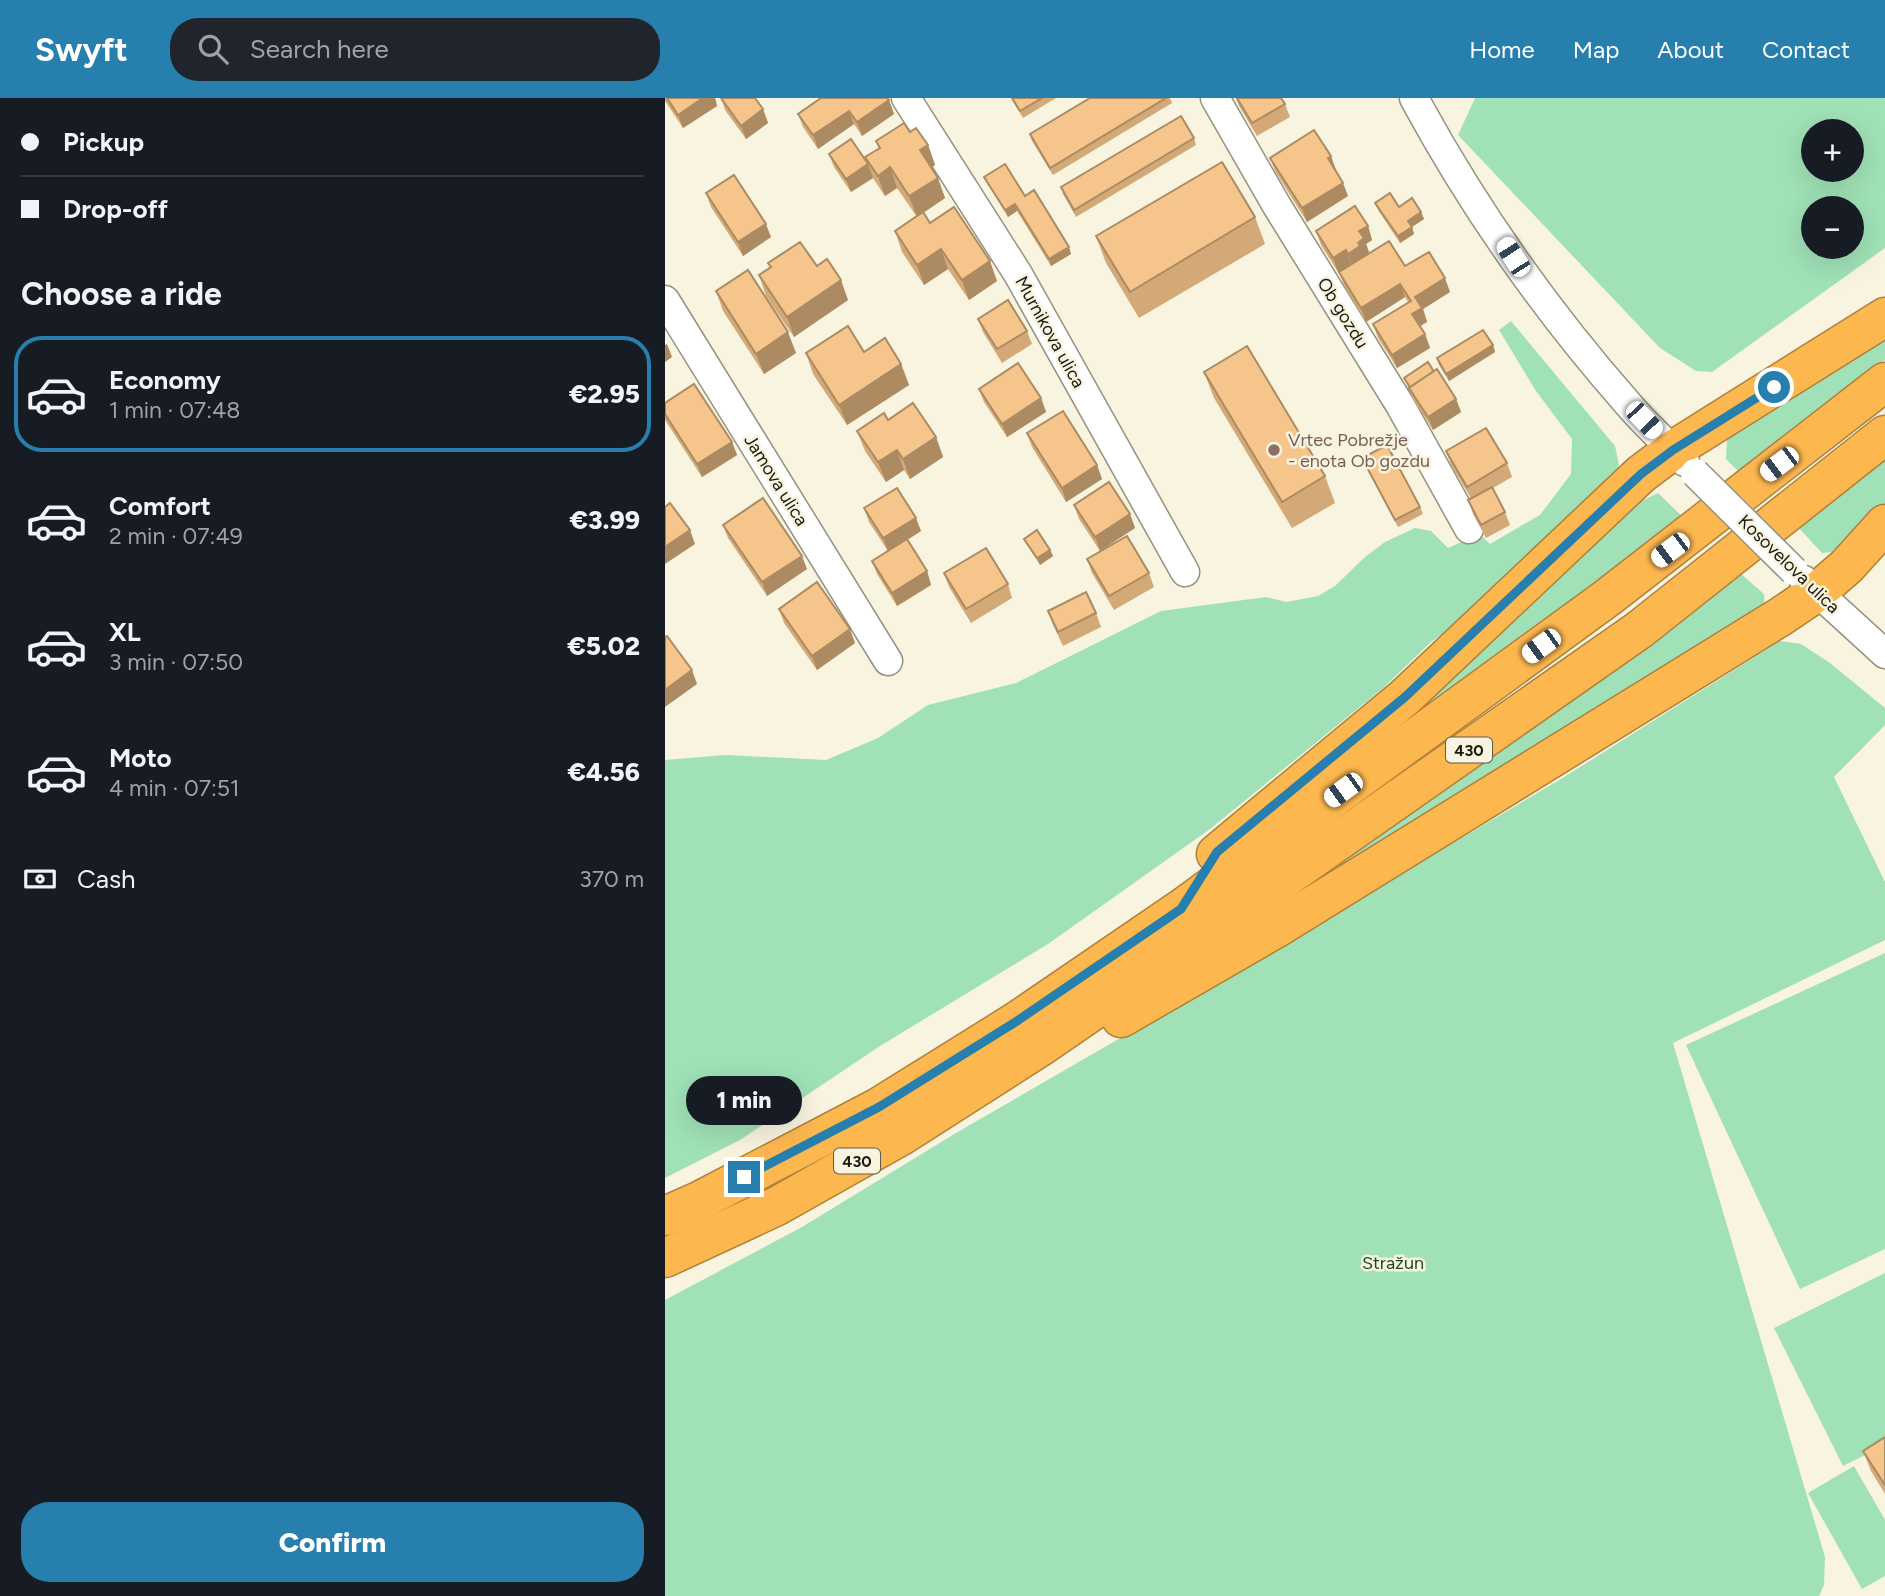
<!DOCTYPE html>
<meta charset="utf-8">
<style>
body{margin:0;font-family:Figtree,sans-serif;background:#20242c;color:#f1f3f6;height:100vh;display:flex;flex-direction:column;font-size:26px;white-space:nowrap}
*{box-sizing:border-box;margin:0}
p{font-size:23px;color:#9ea1a6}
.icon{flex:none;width:38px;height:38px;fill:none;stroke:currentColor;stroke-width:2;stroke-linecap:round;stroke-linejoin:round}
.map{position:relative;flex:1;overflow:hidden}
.side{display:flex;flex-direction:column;background:#171b24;width:665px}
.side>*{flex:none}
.guide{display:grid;align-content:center;height:154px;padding:0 21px;background:#171b24}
.buttons{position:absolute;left:1136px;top:21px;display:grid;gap:14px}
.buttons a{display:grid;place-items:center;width:63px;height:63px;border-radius:50%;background:#171b24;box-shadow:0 7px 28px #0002;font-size:35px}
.end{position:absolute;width:32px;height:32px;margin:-16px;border:9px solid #267fad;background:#fff;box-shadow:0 0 0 4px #fff}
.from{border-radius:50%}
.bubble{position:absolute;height:49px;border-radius:24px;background:#171b24;box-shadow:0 7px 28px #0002;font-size:23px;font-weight:800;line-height:49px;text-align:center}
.car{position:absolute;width:21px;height:42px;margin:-21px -10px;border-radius:9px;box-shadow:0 0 5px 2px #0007;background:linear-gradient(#fff 24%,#345 0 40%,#fff 0 76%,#345 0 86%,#fff 0)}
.guide b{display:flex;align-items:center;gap:24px;height:66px;font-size:26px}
.guide b+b{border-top:2px solid #363941}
.guide i{width:18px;height:18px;background:#f1f3f6}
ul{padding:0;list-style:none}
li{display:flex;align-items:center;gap:21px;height:116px;margin:0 14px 10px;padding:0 7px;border:4px solid transparent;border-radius:28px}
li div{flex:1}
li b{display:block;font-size:26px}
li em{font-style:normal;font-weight:800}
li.current{border-color:#267fad}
li>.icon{width:63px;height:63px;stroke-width:1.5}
h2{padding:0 21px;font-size:32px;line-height:84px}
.pay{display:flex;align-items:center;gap:18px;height:77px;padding:0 21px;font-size:26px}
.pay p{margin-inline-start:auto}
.button{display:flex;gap:14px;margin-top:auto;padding:14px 21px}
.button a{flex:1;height:80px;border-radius:28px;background:#267fad;color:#fff;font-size:28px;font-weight:800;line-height:80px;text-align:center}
header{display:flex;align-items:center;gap:42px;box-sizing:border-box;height:98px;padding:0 35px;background:#267fad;color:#fff}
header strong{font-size:33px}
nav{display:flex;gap:38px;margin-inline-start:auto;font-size:24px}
.search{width:490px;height:63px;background:#20242c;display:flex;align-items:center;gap:18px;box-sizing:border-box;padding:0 24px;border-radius:28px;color:#9ea1a6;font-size:26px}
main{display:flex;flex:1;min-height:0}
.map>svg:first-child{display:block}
</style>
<header>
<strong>Swyft</strong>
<div class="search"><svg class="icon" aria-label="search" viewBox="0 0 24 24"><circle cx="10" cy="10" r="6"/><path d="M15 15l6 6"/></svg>Search here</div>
<nav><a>Home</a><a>Map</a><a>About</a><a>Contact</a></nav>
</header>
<main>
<section class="side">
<div class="guide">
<b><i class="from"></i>Pickup</b>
<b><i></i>Drop-off</b>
</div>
<h2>Choose a ride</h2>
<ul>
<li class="current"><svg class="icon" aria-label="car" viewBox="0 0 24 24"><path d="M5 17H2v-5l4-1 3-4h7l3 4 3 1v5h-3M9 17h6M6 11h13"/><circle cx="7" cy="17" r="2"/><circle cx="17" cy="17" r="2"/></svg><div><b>Economy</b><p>1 min · 07:48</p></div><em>€2.95</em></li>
<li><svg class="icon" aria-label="car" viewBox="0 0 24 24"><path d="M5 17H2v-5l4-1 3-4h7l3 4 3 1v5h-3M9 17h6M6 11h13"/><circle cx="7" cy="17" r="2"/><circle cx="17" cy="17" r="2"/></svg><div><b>Comfort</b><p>2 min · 07:49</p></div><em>€3.99</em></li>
<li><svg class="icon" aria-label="car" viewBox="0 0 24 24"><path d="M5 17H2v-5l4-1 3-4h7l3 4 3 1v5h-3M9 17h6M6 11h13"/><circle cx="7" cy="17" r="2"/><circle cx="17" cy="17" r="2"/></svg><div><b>XL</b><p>3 min · 07:50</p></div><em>€5.02</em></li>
<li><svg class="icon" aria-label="car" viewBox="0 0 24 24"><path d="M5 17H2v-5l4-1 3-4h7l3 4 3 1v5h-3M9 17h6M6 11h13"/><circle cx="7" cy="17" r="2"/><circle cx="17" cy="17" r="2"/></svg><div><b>Moto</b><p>4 min · 07:51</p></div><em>€4.56</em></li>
</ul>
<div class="pay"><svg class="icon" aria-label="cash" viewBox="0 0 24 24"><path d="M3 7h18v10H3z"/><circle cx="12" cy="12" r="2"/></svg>Cash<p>370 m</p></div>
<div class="button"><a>Confirm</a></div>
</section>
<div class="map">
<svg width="1220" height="1498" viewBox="0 0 1220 1498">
<rect width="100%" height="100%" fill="#f8f4e0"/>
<!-- green -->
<g fill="#a0e1b7" fill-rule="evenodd">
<path d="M810 0H1220V150L1047 274 1031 273 995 250 793 37ZM1148 33H1186V72H1148ZM1148 110H1186V149H1148Z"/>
<path d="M846 223 950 348 954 367 946 384 821 504 766 544 718 590 545 731 383 846 215 948 75 1042 0 1080V662L60 657 161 662 213 640 263 607 351 585 496 513 601 499 621 504 653 498 670 488 700 459 720 444 750 430 766 433 783 450 815 436 825 446 875 417 906 376 907 341 871 293 834 232Z"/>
<path d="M1220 232V262L1077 377 1061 361 1062 339Z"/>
<path d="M1220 357V411L1176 453 1157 455 1132 428Z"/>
<path d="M993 395 1022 423 657 692 976 403Z"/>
<path d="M1076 476 1099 496 1100 515 500 886 990 540Z"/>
<path d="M1115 543 1136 546 1165 565 1220 610V627L1169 679 1220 784V842L1008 945 1160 1459 1159 1487 1154 1498H0V1202L137 1129 291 1035 554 883 896 681Z"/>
<path d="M1220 855V1151L1135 1191 1021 947Z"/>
<path d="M1220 1175V1347L1178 1368 1109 1230Z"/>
<path d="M1189 1368 1220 1422V1478L1197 1491 1143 1395Z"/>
</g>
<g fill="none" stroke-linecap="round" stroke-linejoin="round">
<defs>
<g id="minor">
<path d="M241 0 353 176 520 474"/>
<path d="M550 0 612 108 735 307 804 431"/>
<path d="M749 0C808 109 881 213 964 307 981 327 1001 345 1020 364"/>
<path d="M0 202 223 563"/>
<path d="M1139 482 1220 556"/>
</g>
<g id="highway">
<path d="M551 756 740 599 976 376 1008 352 1220 219"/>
<path d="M456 920 610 831 1115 519 1152 494 1182 468 1220 426"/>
<path d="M0 1118 34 1103 214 1009 352 923 516 811 942 500 1220 284"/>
<path d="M0 1160 112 1108 236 1038 375 949 589 802 974 532 1220 337"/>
</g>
</defs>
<!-- minor casing -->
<use href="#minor" stroke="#969280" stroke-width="31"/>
<!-- highway casing -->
<use href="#highway" stroke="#ae803a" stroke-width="41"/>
<!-- minor -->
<use href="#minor" stroke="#fff" stroke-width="28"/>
<!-- highway -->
<use href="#highway" stroke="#fdb74f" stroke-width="38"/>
<defs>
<path id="minor-bridge" d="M1030 375 1129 473"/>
</defs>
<!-- minor-bridge casing -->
<use href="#minor-bridge" stroke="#969280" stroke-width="31" stroke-linecap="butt"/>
<!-- minor-bridge -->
<use href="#minor-bridge" stroke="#fff" stroke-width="28"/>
</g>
<!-- wall -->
<g fill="#d3a978">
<path d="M0 0H50L52 8 18 30 0 3Z"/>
<path d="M56 0H90L98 11 103 25 81 41 60 12Z"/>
<path d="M346 0H391L358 20Z"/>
<path d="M425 0H505L507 5 388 77 367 43 365 36Z"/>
<path d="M571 0H616L620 6 625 19 592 38 574 8Z"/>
<path d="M224 2 229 16 197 38 189 26 153 51 138 29 133 16Z"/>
<path d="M245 34 263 47 270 67 267 70 280 100 252 119 232 90 220 98 208 80 186 94 169 69 164 56 203 66 200 59 214 51 211 43Z"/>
<path d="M529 40 531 47 411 119 398 96 396 89Z"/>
<path d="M666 58 670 72 683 98 642 124 610 73 605 60Z"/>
<path d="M319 79 360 98 406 156 386 168 352 113 343 119 322 85Z"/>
<path d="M41 95 106 139 78 158 46 109Z"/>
<path d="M710 105 756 114 759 121 747 129 749 136 735 145 713 112Z"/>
<path d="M590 119 600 146 474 220 441 165 431 138Z"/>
<path d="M265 125 332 183 304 202 283 171 259 187 237 154 230 133Z"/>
<path d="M703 128 707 142 701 146 704 154 699 158 740 168 785 194 758 211 762 224 755 228 760 236 765 250 732 270 713 240 708 226 743 204 740 199 701 224 679 188 674 174 686 166 673 174 656 147 651 133Z"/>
<path d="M103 165 152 168 183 202 129 239 101 198 94 177 105 170Z"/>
<path d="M51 193 131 255 99 276 58 213Z"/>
<path d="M313 221 362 233 367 246 337 265 318 234Z"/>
<path d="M828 247 830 254 784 283 774 267 772 260Z"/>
<path d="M199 254 236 266 244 287 182 327 148 276 141 255Z"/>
<path d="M539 274 660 378 670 405 627 430 549 300Z"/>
<path d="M739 280 791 301 796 314 768 332 749 303Z"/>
<path d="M314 291 376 300 381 314 342 339 319 304Z"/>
<path d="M0 305 67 344 72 357 37 379 0 322Z"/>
<path d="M223 322 271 339 278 359 245 381 239 372 221 384 200 353 192 333Z"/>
<path d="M362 335 432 367 437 381 401 404 367 349Z"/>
<path d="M781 353 842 365 847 379 828 390 840 414 845 427 821 440 808 416 803 402 806 400 786 367Z"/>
<path d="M697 360 755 409 758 416 733 429 700 367Z"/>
<path d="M409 407 465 416 470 430 435 453 414 421Z"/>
<path d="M199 410 256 433 242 442 262 473 266 487 232 508 212 476 207 463 223 453 204 424Z"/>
<path d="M58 427 142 471 102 498 63 440Z"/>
<path d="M359 441 385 452 388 458 375 467 362 447Z"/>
<path d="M422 461 484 475 489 489 449 512 427 475Z"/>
<path d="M279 475 343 486 347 500 306 525 284 489Z"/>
<path d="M114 511 190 545 152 572 119 525Z"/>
<path d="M383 513 431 515 436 529 398 548 388 527Z"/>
<path d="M1220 1339V1396L1206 1373 1198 1353Z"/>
</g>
<!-- shaded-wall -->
<g fill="#ac8a62">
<path d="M38 0H50L52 8 18 30 13 17Z"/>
<path d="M224 2 229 16 197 38 192 24Z"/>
<path d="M98 11 103 25 81 41 76 28Z"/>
<path d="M184 13 189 26 153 51 148 37Z"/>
<path d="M263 47 270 67 262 72 255 52Z"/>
<path d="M666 58 671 72 668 74 663 60Z"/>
<path d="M203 66 208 80 186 94 181 81Z"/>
<path d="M225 69 232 90 220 98 213 78Z"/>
<path d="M273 80 280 100 252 119 244 98Z"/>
<path d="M678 85 683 98 642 124 637 110Z"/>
<path d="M350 106 352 113 343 119 340 112Z"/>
<path d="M756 114 759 121 745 130 743 123Z"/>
<path d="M101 126 106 139 78 158 73 144Z"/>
<path d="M703 128 707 142 701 146 704 154 699 158 700 162 688 170 683 156 693 145 694 133Z"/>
<path d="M747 129 749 136 735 145 733 138Z"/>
<path d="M404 149 406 156 386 168 384 161Z"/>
<path d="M276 151 283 171 259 187 252 167Z"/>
<path d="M681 152 686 166 673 174 668 160Z"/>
<path d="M325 163 332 183 304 202 297 182Z"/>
<path d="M780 180 785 194 758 211 762 224 752 230 747 216 750 199Z"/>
<path d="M176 182 183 202 129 239 122 219Z"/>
<path d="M735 186 740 199 701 224 696 210Z"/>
<path d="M123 234 131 255 99 276 91 256Z"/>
<path d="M760 236 765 250 732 270 727 257Z"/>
<path d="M2 246 7 259 0 264V247Z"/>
<path d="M828 247 830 254 784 283 781 276Z"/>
<path d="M236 266 244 287 182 327 174 307Z"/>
<path d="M376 300 381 314 342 339 337 326Z"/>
<path d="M791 301 796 314 768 332 763 319Z"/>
<path d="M271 339 278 359 245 381 238 361Z"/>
<path d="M67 344 72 357 37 379 32 366Z"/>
<path d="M232 352 239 372 221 384 213 364Z"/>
<path d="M432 367 437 381 401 404 397 390Z"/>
<path d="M465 416 470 430 435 453 430 439Z"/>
<path d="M251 420 256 433 223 454 218 440Z"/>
<path d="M25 432 30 446 0 466V449Z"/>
<path d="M385 452 388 458 375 467 372 460Z"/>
<path d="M137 458 142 471 102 498 97 484Z"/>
<path d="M262 473 266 487 232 508 227 495Z"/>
<path d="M185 531 190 545 152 572 147 558Z"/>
<path d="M27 572 32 586 0 609V592Z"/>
</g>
<!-- building -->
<g fill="#f5c58c" stroke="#ac8a62" stroke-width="2">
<path d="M2 0H38L13 17Z"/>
<path d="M56 0H90L98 11 76 28Z"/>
<path d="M156 0H222L224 2 192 24 184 13 148 37 133 16Z"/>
<path d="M347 0H377L355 13Z"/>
<path d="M425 0H501L385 70 365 36Z"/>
<path d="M572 0H616L620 6 587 25Z"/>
<path d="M516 18 529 40 409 112 396 89Z"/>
<path d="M239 25 245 34 251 30 263 47 255 52 273 80 244 98 225 69 213 78 200 59 215 50 211 43Z"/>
<path d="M649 32 666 58 663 60 678 85 637 110 605 60Z"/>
<path d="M186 41 203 66 181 81 164 56Z"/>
<path d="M557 64 590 119 465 194 431 138Z"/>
<path d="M340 66 360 98 369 92 404 149 384 161 350 106 340 112 319 79Z"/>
<path d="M69 77 101 126 73 144 41 95Z"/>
<path d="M725 95 734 109 747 100 756 114 743 123 747 129 733 138 710 105Z"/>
<path d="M690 108 703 128 694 133 699 140 693 145 695 148 683 156 681 152 668 160 651 133Z"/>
<path d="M289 109 325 163 297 182 276 151 252 167 230 133 258 114 265 125Z"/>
<path d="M724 143 740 168 764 154 780 180 750 199 757 210 747 216 760 236 727 257 708 226 746 203 735 186 696 210 674 174Z"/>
<path d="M135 144 152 168 162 161 176 182 122 219 94 177 106 169 103 165Z"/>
<path d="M83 172 123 234 91 256 51 193Z"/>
<path d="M343 202 362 233 332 251 313 221Z"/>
<path d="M183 228 199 254 220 240 236 266 174 307 141 255Z"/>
<path d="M818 232 828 247 781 276 772 260Z"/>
<path d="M582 248 660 378 617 404 539 274Z"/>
<path d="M763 264 769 274 745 289 739 280Z"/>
<path d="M353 265 376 300 337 326 314 291Z"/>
<path d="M772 271 791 301 763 319 744 290Z"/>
<path d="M29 286 67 344 32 366 0 316V305Z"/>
<path d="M248 305 271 339 238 361 232 352 213 364 192 333 219 315 223 322Z"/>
<path d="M398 313 432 367 397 390 362 335Z"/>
<path d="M821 330 842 365 802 389 781 353Z"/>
<path d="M722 347 755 409 730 422 697 360Z"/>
<path d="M444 384 465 416 430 439 409 407Z"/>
<path d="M827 389 840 414 816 427 803 402Z"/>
<path d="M232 390 251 420 218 440 199 410Z"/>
<path d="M98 400 137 458 97 484 58 427Z"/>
<path d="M5 405 25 432 0 449V409Z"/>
<path d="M372 432 385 452 372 460 359 441Z"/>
<path d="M462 438 484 475 444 498 422 461Z"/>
<path d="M242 441 262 473 227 495 207 463Z"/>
<path d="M321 450 343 486 301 511 279 475Z"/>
<path d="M152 484 185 531 147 558 114 511Z"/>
<path d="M421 494 431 515 393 534 383 513Z"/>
<path d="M2 538 27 572 0 592V539Z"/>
<path d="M1220 1339V1387L1198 1353Z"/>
</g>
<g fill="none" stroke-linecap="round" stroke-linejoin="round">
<!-- route -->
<path stroke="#267fad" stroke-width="9" d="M79 1079 214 1009 352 923 516 811 552 754 740 599 976 376 1008 352 1109 289"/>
</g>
<!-- markers -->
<circle fill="#8d6e63" stroke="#f8f4e0" stroke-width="2.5" cx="609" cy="352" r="7"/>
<g text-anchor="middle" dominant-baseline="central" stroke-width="5" stroke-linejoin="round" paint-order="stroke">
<!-- shield labels -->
<g fill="#f8f4e0" stroke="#5d5b50" stroke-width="2">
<rect x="781" y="639.5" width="46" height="25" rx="5"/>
<rect x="169" y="1050.5" width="46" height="25" rx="5"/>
</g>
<g font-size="16" font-weight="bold" fill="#1a1912">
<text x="804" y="652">430</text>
<text x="192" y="1063">430</text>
</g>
<!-- street labels -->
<g font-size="18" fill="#1a1912" stroke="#f8f4e0">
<text transform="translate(678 215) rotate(58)">Ob gozdu</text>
<text transform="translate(385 234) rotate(61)">Murnikova ulica</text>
<text transform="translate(111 382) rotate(58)">Jamova ulica</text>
<text transform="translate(1124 466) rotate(44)">Kosovelova ulica</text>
</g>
<!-- education labels -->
<g font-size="18" fill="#785e54" stroke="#f8f4e0" text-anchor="start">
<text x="623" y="342">Vrtec Pobrežje<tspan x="623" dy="21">- enota Ob gozdu</tspan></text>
</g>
<!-- park labels -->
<g font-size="18" fill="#16492d" stroke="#f8f4e0">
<text x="728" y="1165">Stražun</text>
</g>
</g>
</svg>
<div class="buttons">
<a>+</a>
<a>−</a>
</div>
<i class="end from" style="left:1109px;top:289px"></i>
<i class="end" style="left:79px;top:1079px"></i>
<div class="bubble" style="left:21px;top:978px;width:116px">1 min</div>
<i class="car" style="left:848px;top:159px;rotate:327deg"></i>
<i class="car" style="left:979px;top:322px;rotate:136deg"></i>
<i class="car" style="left:1114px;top:366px;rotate:233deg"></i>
<i class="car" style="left:1005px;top:452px;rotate:233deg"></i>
<i class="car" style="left:876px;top:548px;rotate:234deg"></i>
<i class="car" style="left:678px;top:692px;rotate:234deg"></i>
</div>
</main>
